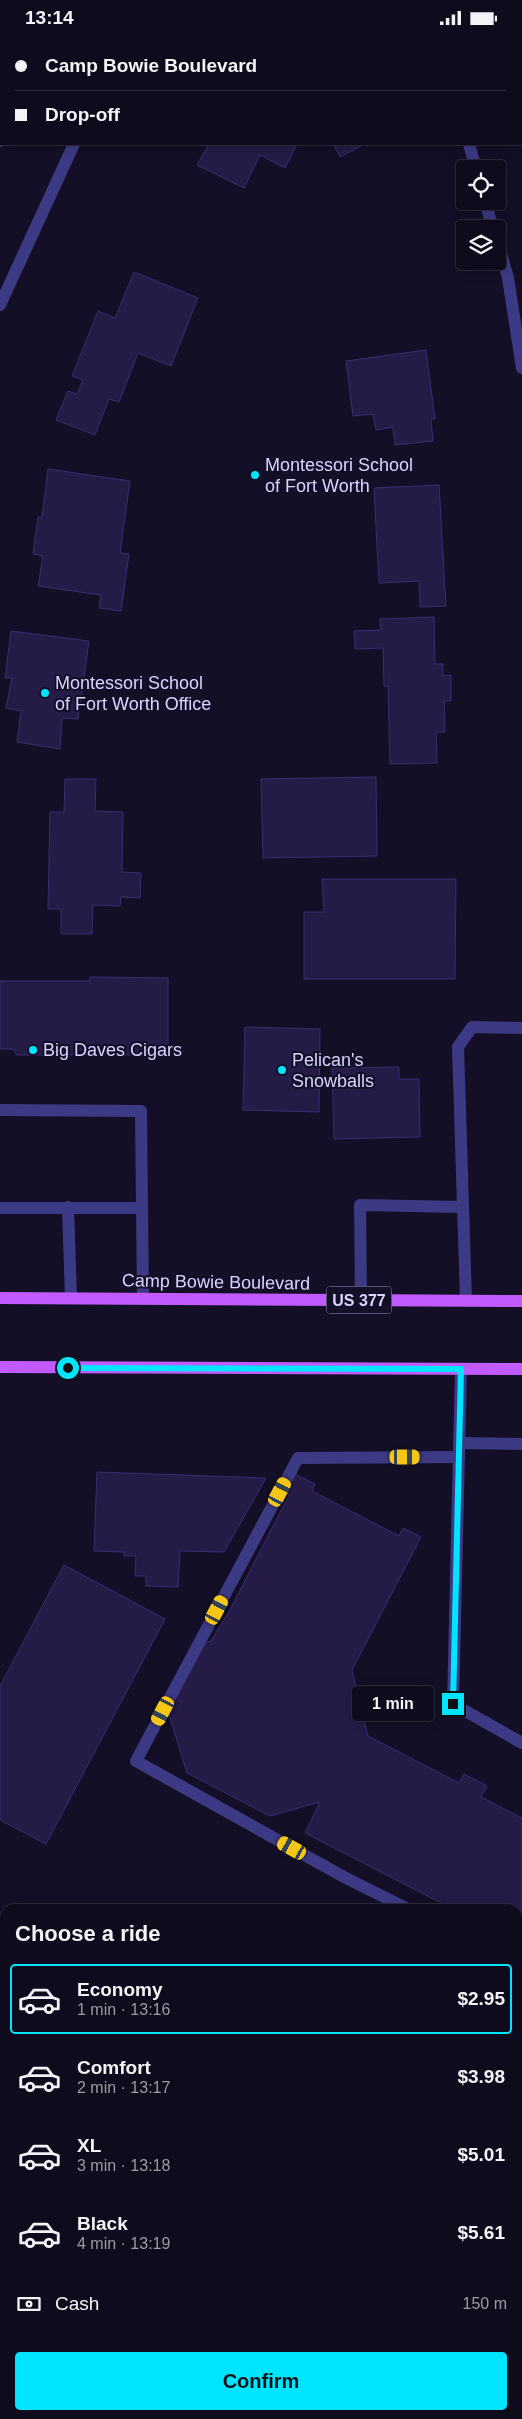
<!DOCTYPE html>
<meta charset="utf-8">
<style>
body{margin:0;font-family:Arial,sans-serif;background:#1c1929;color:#f1f3f6;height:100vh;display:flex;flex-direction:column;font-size:19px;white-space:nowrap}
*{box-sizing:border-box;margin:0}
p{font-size:16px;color:#9b9ba3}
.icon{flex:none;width:28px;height:28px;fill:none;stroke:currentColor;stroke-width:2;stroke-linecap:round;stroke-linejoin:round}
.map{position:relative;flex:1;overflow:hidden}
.drawer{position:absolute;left:0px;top:1869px;width:522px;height:516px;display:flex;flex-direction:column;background:#0e0b1c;border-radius:15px 15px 0 0;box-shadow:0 2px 12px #0003,0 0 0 1px #2e2b3b}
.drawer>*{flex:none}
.top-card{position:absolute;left:0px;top:0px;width:522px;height:110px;box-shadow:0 2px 12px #0003,0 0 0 1px #2e2b3b;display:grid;align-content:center;height:110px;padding:0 15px;background:#0e0b1c}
.fabs{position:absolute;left:456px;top:125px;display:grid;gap:10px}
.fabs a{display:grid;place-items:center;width:50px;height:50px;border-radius:5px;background:#0e0b1c;box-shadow:0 2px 12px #0003,0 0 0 1px #2e2b3b;font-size:25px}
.end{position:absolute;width:22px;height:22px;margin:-11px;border:6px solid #00e5ff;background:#111;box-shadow:0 0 0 2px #111}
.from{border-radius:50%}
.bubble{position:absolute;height:35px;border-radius:5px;background:#0e0b1c;box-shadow:0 2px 12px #0003,0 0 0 1px #2e2b3b;font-size:16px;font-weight:700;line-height:35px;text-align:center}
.car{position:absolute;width:15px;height:30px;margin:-15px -8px;border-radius:6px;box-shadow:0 0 4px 1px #0007;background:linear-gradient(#f5c518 24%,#345 0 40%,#f5c518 0 76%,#345 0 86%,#f5c518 0)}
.top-card b{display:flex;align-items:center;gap:18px;height:48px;font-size:19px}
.top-card b+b{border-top:1px solid #2e2b3b}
.top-card i{width:12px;height:12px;background:#f1f3f6}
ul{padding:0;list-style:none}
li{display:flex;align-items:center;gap:15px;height:70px;margin:0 10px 8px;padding:0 5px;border:2px solid transparent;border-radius:5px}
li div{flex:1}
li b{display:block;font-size:19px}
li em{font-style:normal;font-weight:700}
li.active{border-color:#00e5ff}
li>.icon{width:45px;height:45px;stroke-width:1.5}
h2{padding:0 15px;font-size:22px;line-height:60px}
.pay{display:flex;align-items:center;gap:12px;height:55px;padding:0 15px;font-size:19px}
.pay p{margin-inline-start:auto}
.cta{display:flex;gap:10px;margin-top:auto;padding:10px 15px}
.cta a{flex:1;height:58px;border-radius:5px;background:#00e5ff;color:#111;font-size:20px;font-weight:700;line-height:58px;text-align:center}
.status{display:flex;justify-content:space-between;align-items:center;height:35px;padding:0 25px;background:#0e0b1c;direction:ltr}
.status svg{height:14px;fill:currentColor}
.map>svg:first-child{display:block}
</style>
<div class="status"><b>13:14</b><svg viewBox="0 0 49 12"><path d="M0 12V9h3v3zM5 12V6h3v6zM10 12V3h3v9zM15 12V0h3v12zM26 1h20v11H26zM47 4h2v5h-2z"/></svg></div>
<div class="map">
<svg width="522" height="2384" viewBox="0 0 522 2384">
<rect width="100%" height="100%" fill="#130f26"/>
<!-- building -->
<g fill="#241b47" stroke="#3b2d73">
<path d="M209 109H297L285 133 260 120 244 153 197 130Z"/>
<path d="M333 109H365L340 122Z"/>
<path d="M134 237 198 263 171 331 138 318 119 367 109 364 95 400 56 385 68 356 77 359 83 345 72 341 98 276 115 283Z"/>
<path d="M426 315 435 384H431L433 406 395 410 393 392 376 395 373 379 353 381 346 326Z"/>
<path d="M48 434 130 446 120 518 129 519 121 576 99 573 101 560 38 551 43 521 33 519 38 482H42Z"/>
<path d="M439 450 446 571 420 572 419 546 379 548 374 453Z"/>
<path d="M434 582 435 629H443V641L451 640V666H444L445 697H436L437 728 390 729 388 651H384L383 613 355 614 354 596 381 595 380 584Z"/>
<path d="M11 596 89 606 78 684 62 683 60 714 17 707 21 676 6 673 12 643H5Z"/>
<path d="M376 742 377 821 263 823 261 744Z"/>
<path d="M65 744H96L95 776 123 777 122 837 141 838 140 863 121 862 120 871 93 870 92 899H61V874H48L50 777H64Z"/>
<path d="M322 844H456L455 944H304V877H324Z"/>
<path d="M90 942 168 943V1016H156L152 1020H103L99 1015H75L72 1020H17L13 1014H0V946H90Z"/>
<path d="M245 992 320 994 319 1077 243 1075Z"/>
<path d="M399 1032V1044H419L420 1102 334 1104 332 1033Z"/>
<path d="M97 1437 265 1443V1445L224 1517 180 1516 178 1552 146 1551V1541H135L136 1521H124V1517L94 1516Z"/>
<path d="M293 1438 315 1449 312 1456 399 1501 403 1493 421 1502 352 1635 368 1701 459 1748 464 1739 487 1751 481 1762 522 1783V1909L518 1907V1874H453L305 1798 320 1767 270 1781 187 1738 168 1676 202 1609 211 1606 231 1573 289 1460 284 1457Z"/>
<path d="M64 1530 165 1584 46 1809 0 1785V1651Z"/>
<path d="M0 1916 5 1919V1949L0 1946Z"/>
<path d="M518 2123 522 2126V2198L518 2206Z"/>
<path d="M144 2380H187L195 2384H141Z"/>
</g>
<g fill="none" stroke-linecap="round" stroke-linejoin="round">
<!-- lane -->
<g stroke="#3d3a85" stroke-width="12">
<path d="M0 1075 141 1076 143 1264"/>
<path d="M68 1172 71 1263"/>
<path d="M0 1173H142"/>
<path d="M361 1265 360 1170 463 1172"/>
<path d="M466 1266 458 1012 472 992 522 993"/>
<path d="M461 1334 453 1669 522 1708"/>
<path d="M459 1408 522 1409"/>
<path d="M408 1874 344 1842 136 1726 298 1423 459 1422"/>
<path d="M518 1929 522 1932"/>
<path d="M518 2379 522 2369"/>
</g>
<!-- street -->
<g stroke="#3d3a85" stroke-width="12">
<path d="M432 0V1"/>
<path d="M141 1 142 0"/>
<path d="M0 106H1"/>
<path d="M469 109 476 134"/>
<path d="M485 166 493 194"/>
<path d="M498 208 508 243 522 333"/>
<path d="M0 270 74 109"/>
<path d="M0 2068 5 2071"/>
<path d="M518 2341 522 2344"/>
<path d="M48 2384 50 2380"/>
</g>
<!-- primary -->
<g stroke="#c25bff" stroke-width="12">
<path d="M0 1263 522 1266"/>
<path d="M0 1332 522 1334"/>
</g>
</g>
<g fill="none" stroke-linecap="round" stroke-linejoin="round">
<!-- route -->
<path stroke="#00e5ff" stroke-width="6" d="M68 1333 461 1334 453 1669"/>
</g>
<!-- markers -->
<g fill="#00e5ff" stroke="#130f26" stroke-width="2">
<circle cx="255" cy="440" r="5"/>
<circle cx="45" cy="658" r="5"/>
<circle cx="33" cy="1015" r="5"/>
<circle cx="282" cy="1035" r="5"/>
</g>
<g text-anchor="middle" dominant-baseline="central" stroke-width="4" stroke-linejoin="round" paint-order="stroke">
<!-- shield labels -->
<rect fill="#130f26" stroke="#9e99be" stroke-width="1" x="326.5" y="1251.5" width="65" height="27" rx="4"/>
<g font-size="16" font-weight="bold" fill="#d9d4ff">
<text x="359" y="1265">US 377</text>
</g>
<!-- poi labels -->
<g font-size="18" fill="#d9d4ff" stroke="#130f26" text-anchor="start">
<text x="265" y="430">Montessori School<tspan x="265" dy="21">of Fort Worth</tspan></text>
<text x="55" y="648">Montessori School<tspan x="55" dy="21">of Fort Worth Office</tspan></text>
<text x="43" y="1015">Big Daves Cigars</text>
<text x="292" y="1025">Pelican's<tspan x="292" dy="21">Snowballs</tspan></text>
</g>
<!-- street labels -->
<g font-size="18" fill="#d9d4ff" stroke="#130f26">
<text transform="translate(216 1247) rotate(1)">Camp Bowie Boulevard</text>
</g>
</g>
</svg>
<div class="fabs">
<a><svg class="icon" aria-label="locate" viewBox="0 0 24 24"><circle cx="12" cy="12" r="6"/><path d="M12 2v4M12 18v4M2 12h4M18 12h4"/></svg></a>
<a><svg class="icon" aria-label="layers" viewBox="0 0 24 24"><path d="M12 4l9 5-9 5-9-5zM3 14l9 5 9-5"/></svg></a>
</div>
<i class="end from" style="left:68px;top:1333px"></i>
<i class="end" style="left:453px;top:1669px"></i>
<div class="bubble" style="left:352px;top:1651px;width:82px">1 min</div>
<i class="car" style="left:405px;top:1422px;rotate:90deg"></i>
<i class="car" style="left:280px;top:1457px;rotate:28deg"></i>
<i class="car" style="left:217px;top:1575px;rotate:28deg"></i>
<i class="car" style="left:163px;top:1676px;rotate:208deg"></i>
<i class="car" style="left:292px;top:1813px;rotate:299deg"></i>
<div class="top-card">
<b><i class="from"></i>Camp Bowie Boulevard</b>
<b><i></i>Drop-off</b>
</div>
<section class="drawer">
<h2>Choose a ride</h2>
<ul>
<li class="active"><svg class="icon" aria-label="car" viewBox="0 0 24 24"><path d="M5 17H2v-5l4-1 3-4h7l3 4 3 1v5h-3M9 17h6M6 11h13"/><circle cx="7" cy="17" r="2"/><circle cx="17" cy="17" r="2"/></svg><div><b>Economy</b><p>1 min · 13:16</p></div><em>$2.95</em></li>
<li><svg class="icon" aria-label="car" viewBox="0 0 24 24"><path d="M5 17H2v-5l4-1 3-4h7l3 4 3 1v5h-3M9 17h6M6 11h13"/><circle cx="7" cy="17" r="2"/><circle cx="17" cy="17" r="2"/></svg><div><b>Comfort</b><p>2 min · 13:17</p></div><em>$3.98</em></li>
<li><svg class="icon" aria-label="car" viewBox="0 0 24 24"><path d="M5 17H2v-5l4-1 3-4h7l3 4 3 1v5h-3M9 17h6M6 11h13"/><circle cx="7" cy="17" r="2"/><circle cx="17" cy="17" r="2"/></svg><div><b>XL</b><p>3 min · 13:18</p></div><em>$5.01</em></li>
<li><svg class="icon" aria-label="car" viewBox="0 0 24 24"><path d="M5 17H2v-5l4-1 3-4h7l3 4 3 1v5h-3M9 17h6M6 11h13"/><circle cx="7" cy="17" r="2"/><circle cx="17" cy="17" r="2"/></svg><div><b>Black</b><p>4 min · 13:19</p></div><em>$5.61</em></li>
</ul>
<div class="pay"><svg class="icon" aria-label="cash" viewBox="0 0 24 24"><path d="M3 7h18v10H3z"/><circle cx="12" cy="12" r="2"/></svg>Cash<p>150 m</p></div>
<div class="cta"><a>Confirm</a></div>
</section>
</div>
